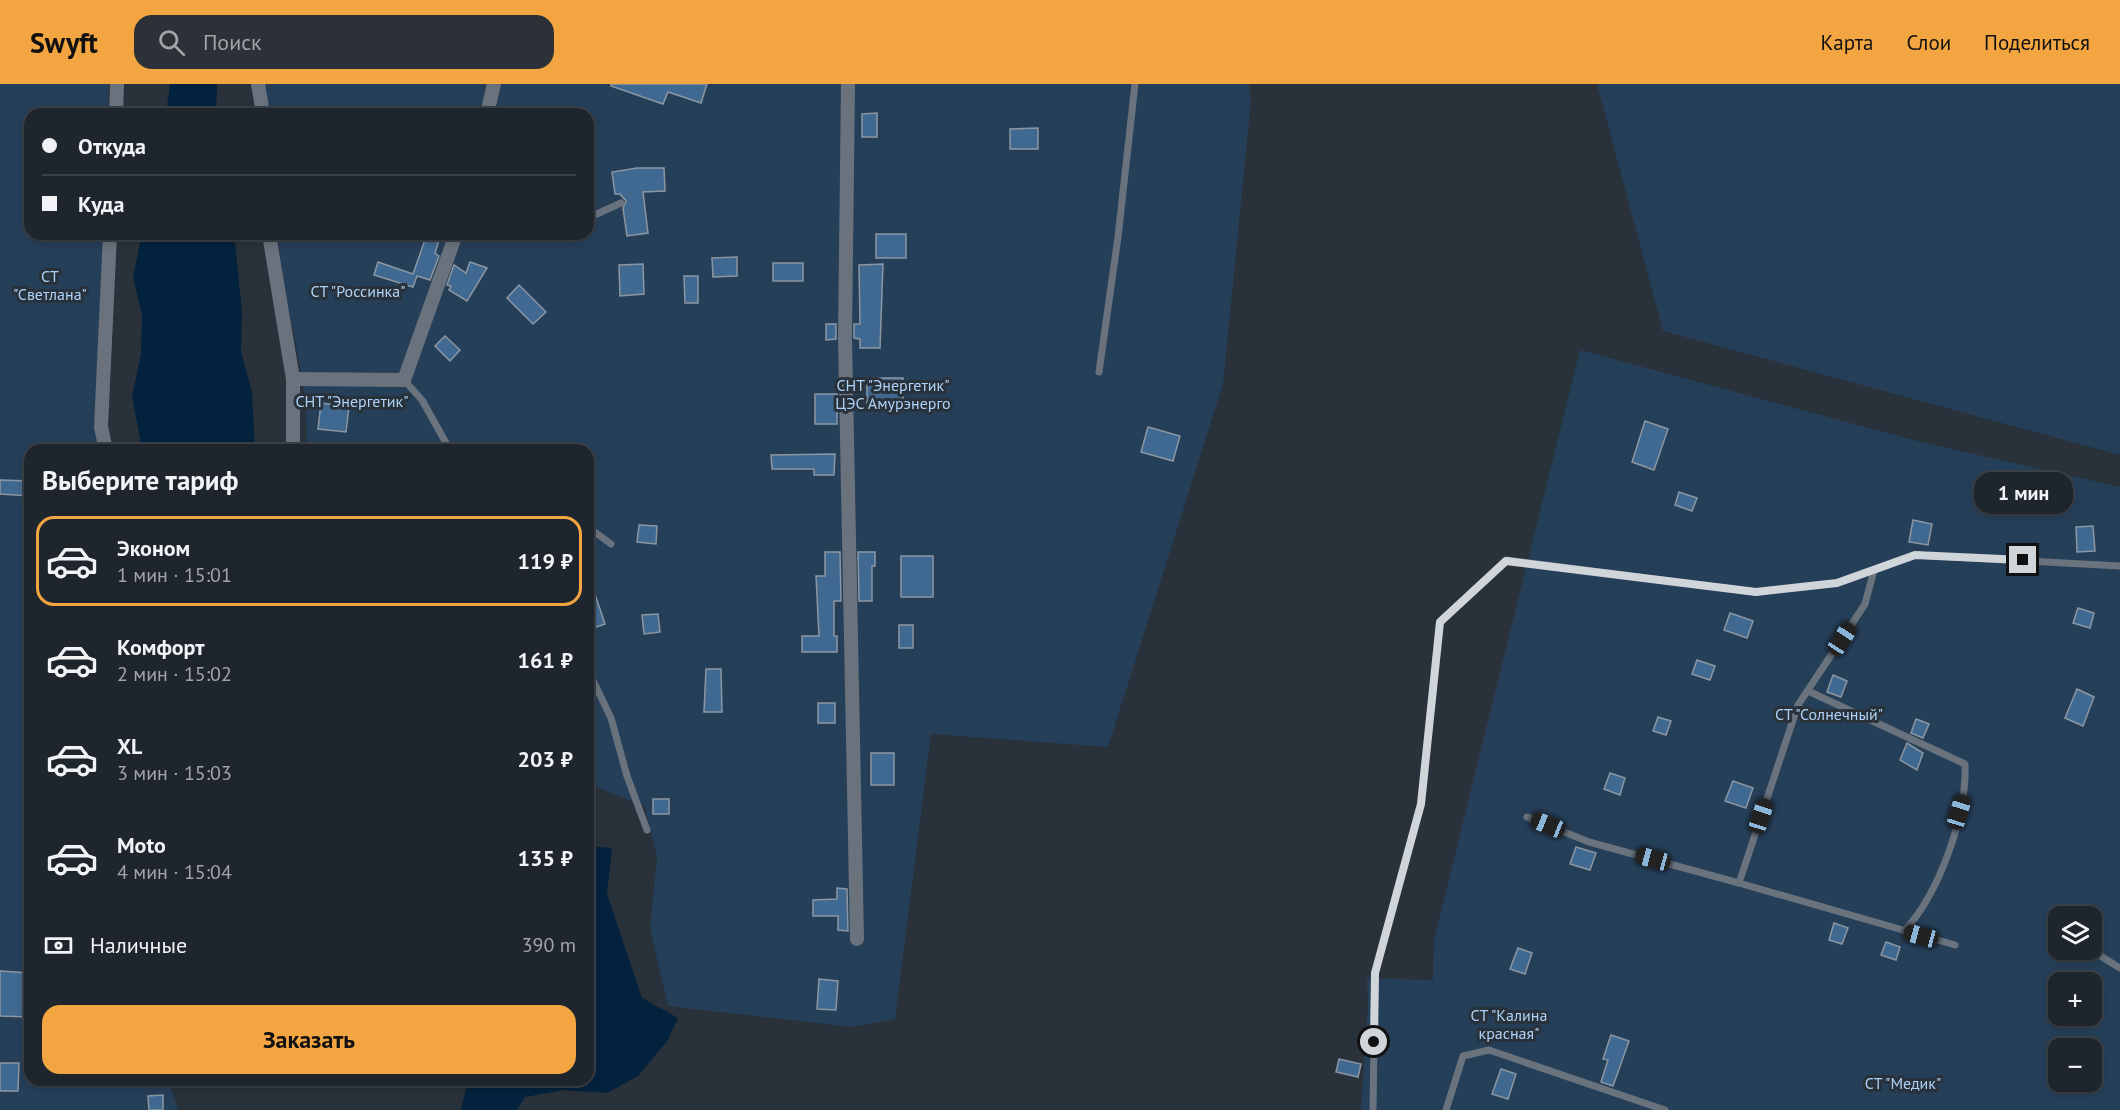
<!DOCTYPE html>
<html lang="ru">
<meta charset="utf-8">
<style>
body{margin:0;font-family:"PT Sans",sans-serif;background:#2c3138;color:#f1f3f6;height:100vh;display:flex;flex-direction:column;font-size:22px;white-space:nowrap}
*{box-sizing:border-box;margin:0}
p{font-size:20px;color:#a1a5a9}
.icon{flex:none;width:33px;height:33px;fill:none;stroke:currentColor;stroke-width:2;stroke-linecap:round;stroke-linejoin:round}
.map{position:relative;flex:1;overflow:hidden}
.sheet{position:absolute;left:24px;top:360px;width:570px;height:642px;display:flex;flex-direction:column;background:#1f252c;border-radius:18px;box-shadow:0 3px 9px #0003,0 0 0 2px #3c4248}
.sheet>*{flex:none}
.guide{position:absolute;left:24px;top:24px;width:570px;height:132px;border-radius:18px;box-shadow:0 3px 9px #0003,0 0 0 2px #3c4248;display:grid;align-content:center;height:132px;padding:0 18px;background:#1f252c}
.buttons{position:absolute;left:2048px;top:822px;display:grid;gap:12px}
.buttons a{display:grid;place-items:center;width:54px;height:54px;border-radius:12px;background:#1f252c;box-shadow:0 3px 9px #0003,0 0 0 2px #3c4248;font-size:30px}
.end{position:absolute;width:27px;height:27px;margin:-14px;border:8px solid #d0d5da;background:#111;box-shadow:0 0 0 3px #111}
.from{border-radius:50%}
.bubble{position:absolute;height:42px;border-radius:18px;background:#1f252c;box-shadow:0 3px 9px #0003,0 0 0 2px #3c4248;font-size:20px;font-weight:700;line-height:42px;text-align:center}
.car{position:absolute;width:18px;height:36px;margin:-18px -9px;border-radius:8px;box-shadow:0 0 4px 2px #0007;background:linear-gradient(#222 24%,#8ab4d8 0 40%,#222 0 76%,#8ab4d8 0 86%,#222 0)}
.guide b{display:flex;align-items:center;gap:21px;height:57px;font-size:22px}
.guide b+b{border-top:2px solid #3c4248}
.guide i{width:15px;height:15px;background:#f1f3f6}
ul{padding:0;list-style:none}
li{display:flex;align-items:center;gap:18px;height:90px;margin:0 12px 9px;padding:0 6px;border:3px solid transparent;border-radius:18px}
li div{flex:1}
li b{display:block;font-size:22px}
li em{font-style:normal;font-weight:700}
li.current{border-color:#f2a541}
li>.icon{width:54px;height:54px;stroke-width:1.5}
h2{padding:0 18px;font-size:27px;line-height:72px}
.pay{display:flex;align-items:center;gap:15px;height:66px;padding:0 18px;font-size:22px}
.pay p{margin-inline-start:auto}
.button{display:flex;gap:12px;margin-top:auto;padding:12px 18px}
.button a{flex:1;height:69px;border-radius:18px;background:#f2a541;color:#111;font-size:24px;font-weight:700;line-height:69px;text-align:center}
header{display:flex;align-items:center;gap:36px;box-sizing:border-box;height:84px;padding:0 30px;background:#f2a541;color:#111}
header strong{font-size:28px}
nav{display:flex;gap:33px;margin-inline-start:auto;font-size:21px}
.search{width:420px;height:54px;background:#2c3138;display:flex;align-items:center;gap:15px;box-sizing:border-box;padding:0 21px;border-radius:18px;color:#a1a5a9;font-size:22px}
.map>svg:first-child{display:block}
</style>
<header>
<strong>Swyft</strong>
<div class="search"><svg class="icon" aria-label="search" viewBox="0 0 24 24"><circle cx="10" cy="10" r="6"/><path d="M15 15l6 6"/></svg>Поиск</div>
<nav><a>Карта</a><a>Слои</a><a>Поделиться</a></nav>
</header>
<div class="map">
<svg width="2120" height="1026" viewBox="0 0 2120 1026">
<rect width="100%" height="100%" fill="#29313a"/>
<!-- green -->
<g fill="#263f59" fill-rule="evenodd">
<path d="M0 0H109L108 30H30V150H103L98 366H30V996H169L178 1026H0Z"/>
<path d="M264 0H1249L1251 17 1223 300 1108 663 931 650 895 935 852 943 668 922 650 844 657 774 645 723 588 699V366H306C311 293 282 223 278 150H588V30H268Z"/>
<path d="M1597 0H2120V371L1663 247Z"/>
<path d="M1580 266 1921 358 2120 403V1026H1361L1368 921 1367 894 1433 896 1434 855ZM2058 832H2091V866H2058ZM2058 898H2091V932H2058ZM2058 964H2091V998H2058Z"/>
</g>
<!-- water -->
<g fill="#03223d">
<path d="M170 0H217L216 30H166Z"/>
<path d="M142 150H234L242 227 241 268 252 308 255 366H142L132 312 141 271 142 231 133 193Z"/>
<path d="M588 762 612 764 607 810 642 914 678 934 668 956 638 992 607 1009 564 1006 525 1013 517 1026H461L468 996H588Z"/>
</g>
<!-- building -->
<g fill="#406991" stroke="#8c96a1" stroke-width="1.5">
<path d="M611 0H707L701 19 668 8 663 20 611 2Z"/>
<path d="M877 29V53H862V30Z"/>
<path d="M1038 44V65H1010V45Z"/>
<path d="M637 84H664L665 107 643 108 648 149 627 152 623 124 626 117 620 110H615L612 88Z"/>
<path d="M427 150H441L435 169 439 172 430 196 417 192 413 203 374 191 378 178 413 190Z"/>
<rect x="876" y="150" width="30" height="24"/>
<path d="M737 173V192L713 193 712 174Z"/>
<path d="M470 178 487 184 467 217 449 206 451 202 447 201 454 181 466 189Z"/>
<rect x="773" y="179" width="30" height="18"/>
<path d="M643 180 644 210 620 212 619 181Z"/>
<path d="M883 180 880 264H860V255L854 254V240H860L859 181Z"/>
<path d="M684 192H698V219H685Z"/>
<path d="M519 201 546 228 533 240 507 214Z"/>
<path d="M826 240H836V255L826 256Z"/>
<path d="M445 252 460 266 450 277 435 262Z"/>
<rect x="867" y="294" width="36" height="25"/>
<rect x="815" y="310" width="22" height="30"/>
<path d="M321 319 349 323 346 348 318 345Z"/>
<path d="M1645 337 1668 345 1654 386 1632 378Z"/>
<path d="M1148 343 1180 352 1173 377 1141 368Z"/>
<path d="M835 370 834 391H814V385H772L771 371Z"/>
<path d="M0 396 30 397V412L0 410Z"/>
<path d="M1679 408 1697 414 1692 427 1675 421Z"/>
<path d="M1913 436 1932 440 1928 461 1909 458Z"/>
<path d="M639 441 657 442 656 460 637 458Z"/>
<path d="M2093 442 2095 467 2077 468 2076 443Z"/>
<path d="M825 468H840L841 517H834V552H837V568H802V552H819L816 492H825Z"/>
<path d="M858 468H875V482H872V517H859Z"/>
<rect x="901" y="472" width="32" height="41"/>
<path d="M588 498H591L605 540 588 546Z"/>
<path d="M2078 524 2094 529 2090 544 2073 539Z"/>
<path d="M1730 529 1753 537 1747 554 1724 546Z"/>
<path d="M658 530 660 548 644 550 642 531Z"/>
<rect x="899" y="541" width="14" height="23"/>
<path d="M1697 576 1715 582 1710 596 1692 590Z"/>
<path d="M706 585H721L722 628H704Z"/>
<path d="M1833 591 1847 597 1841 613 1827 608Z"/>
<path d="M2077 605 2094 613 2083 642 2065 634Z"/>
<rect x="818" y="619" width="17" height="20"/>
<path d="M1658 633 1671 637 1666 651 1653 647Z"/>
<path d="M1916 635 1929 640 1923 654 1911 649Z"/>
<path d="M1907 659 1923 669 1917 686 1900 676Z"/>
<rect x="871" y="669" width="23" height="32"/>
<path d="M1610 689 1625 694 1620 711 1604 705Z"/>
<path d="M1733 697 1753 704 1746 724 1725 717Z"/>
<rect x="653" y="715" width="16" height="15"/>
<path d="M1576 763 1596 769 1590 786 1570 780Z"/>
<path d="M837 804 847 805 848 847 838 846V832H813V816L837 815Z"/>
<path d="M1834 839 1848 844 1842 860 1829 856Z"/>
<path d="M1886 858 1900 863 1896 876 1881 871Z"/>
<path d="M1518 864 1532 869 1525 890 1510 885Z"/>
<path d="M0 887 30 889V933L0 932Z"/>
<path d="M819 895 838 897 836 926 817 925Z"/>
<path d="M1611 951 1629 957 1613 1002 1601 998 1608 976 1603 975Z"/>
<path d="M1339 975 1361 980 1358 993 1336 988Z"/>
<path d="M0 979H19L18 1007H0Z"/>
<path d="M1501 985 1516 990 1508 1015 1492 1010Z"/>
<path d="M163 1011V1026H149L148 1012Z"/>
</g>
<g fill="none" stroke-linecap="round" stroke-linejoin="round">
<!-- service -->
<g stroke="#6a737d" stroke-width="7">
<path d="M588 134 621 119"/>
<path d="M500 150H520"/>
<path d="M1099 288 1118 153 1135 0"/>
<path d="M404 296 422 316 450 366"/>
<path d="M588 443 611 460"/>
<path d="M1874 486 1865 520 1798 621 1739 799 1955 861"/>
<path d="M588 586 611 634 627 692 647 746"/>
<path d="M1808 607 1965 680C1967 732 1939 810 1904 847"/>
<path d="M1527 733 1589 758 1739 799"/>
<path d="M2099 871 2120 884"/>
<path d="M1373 1026 1375 889 1421 720 1440 538 1506 476 1756 508 1837 499 1915 471 2120 482"/>
<path d="M1446 1026 1463 972 1489 966 1665 1026"/>
</g>
<!-- minor -->
<g stroke="#6a737d" stroke-width="14">
<path d="M258 0 263 30"/>
<path d="M848 0 845 254 857 855"/>
<path d="M116 30 117 0"/>
<path d="M487 30 494 0"/>
<path d="M269 150 293 295V366"/>
<path d="M293 295 404 296 456 150"/>
<path d="M106 366 101 343 110 150"/>
</g>
</g>
<g fill="none" stroke-linecap="round" stroke-linejoin="round">
<!-- route -->
<path stroke="#d0d5da" stroke-width="8" d="M1374 958 1375 889 1421 720 1440 538 1506 477 1756 508 1837 499 1915 471 2023 476"/>
</g>
<g text-anchor="middle" dominant-baseline="central" stroke-width="6" stroke-linejoin="round" paint-order="stroke">
<!-- park labels -->
<g font-size="16" fill="#add2f7" stroke="#29313a">
<text x="50" y="192">СТ<tspan x="50" dy="18">"Светлана"</tspan></text>
<text x="358" y="207">СТ "Россинка"</text>
<text x="893" y="301">СНТ "Энергетик"<tspan x="893" dy="18">ЦЭС Амурэнерго</tspan></text>
<text x="352" y="317">СНТ "Энергетик"</text>
<text x="1829" y="630">СТ "Солнечный"</text>
<text x="1509" y="931">СТ "Калина<tspan x="1509" dy="18">красная"</tspan></text>
<text x="1903" y="999">СТ "Медик"</text>
</g>
</g>
</svg>
<div class="buttons">
<a><svg class="icon" aria-label="layers" viewBox="0 0 24 24"><path d="M12 4l9 5-9 5-9-5zM3 14l9 5 9-5"/></svg></a>
<a>+</a>
<a>−</a>
</div>
<i class="end from" style="left:1374px;top:958px"></i>
<i class="end" style="left:2023px;top:476px"></i>
<div class="bubble" style="left:1974px;top:388px;width:99px">1 мин</div>
<i class="car" style="left:1842px;top:555px;rotate:33deg"></i>
<i class="car" style="left:1959px;top:728px;rotate:17deg"></i>
<i class="car" style="left:1761px;top:732px;rotate:18deg"></i>
<i class="car" style="left:1548px;top:741px;rotate:292deg"></i>
<i class="car" style="left:1653px;top:775px;rotate:285deg"></i>
<i class="car" style="left:1921px;top:852px;rotate:285deg"></i>
<div class="guide">
<b><i class="from"></i>Откуда</b>
<b><i></i>Куда</b>
</div>
<section class="sheet">
<h2>Выберите тариф</h2>
<ul>
<li class="current"><svg class="icon" aria-label="car" viewBox="0 0 24 24"><path d="M5 17H2v-5l4-1 3-4h7l3 4 3 1v5h-3M9 17h6M6 11h13"/><circle cx="7" cy="17" r="2"/><circle cx="17" cy="17" r="2"/></svg><div><b>Эконом</b><p>1 мин · 15:01</p></div><em>119 ₽</em></li>
<li><svg class="icon" aria-label="car" viewBox="0 0 24 24"><path d="M5 17H2v-5l4-1 3-4h7l3 4 3 1v5h-3M9 17h6M6 11h13"/><circle cx="7" cy="17" r="2"/><circle cx="17" cy="17" r="2"/></svg><div><b>Комфорт</b><p>2 мин · 15:02</p></div><em>161 ₽</em></li>
<li><svg class="icon" aria-label="car" viewBox="0 0 24 24"><path d="M5 17H2v-5l4-1 3-4h7l3 4 3 1v5h-3M9 17h6M6 11h13"/><circle cx="7" cy="17" r="2"/><circle cx="17" cy="17" r="2"/></svg><div><b>XL</b><p>3 мин · 15:03</p></div><em>203 ₽</em></li>
<li><svg class="icon" aria-label="car" viewBox="0 0 24 24"><path d="M5 17H2v-5l4-1 3-4h7l3 4 3 1v5h-3M9 17h6M6 11h13"/><circle cx="7" cy="17" r="2"/><circle cx="17" cy="17" r="2"/></svg><div><b>Moto</b><p>4 мин · 15:04</p></div><em>135 ₽</em></li>
</ul>
<div class="pay"><svg class="icon" aria-label="cash" viewBox="0 0 24 24"><path d="M3 7h18v10H3z"/><circle cx="12" cy="12" r="2"/></svg>Наличные<p>390 m</p></div>
<div class="button"><a>Заказать</a></div>
</section>
</div>
